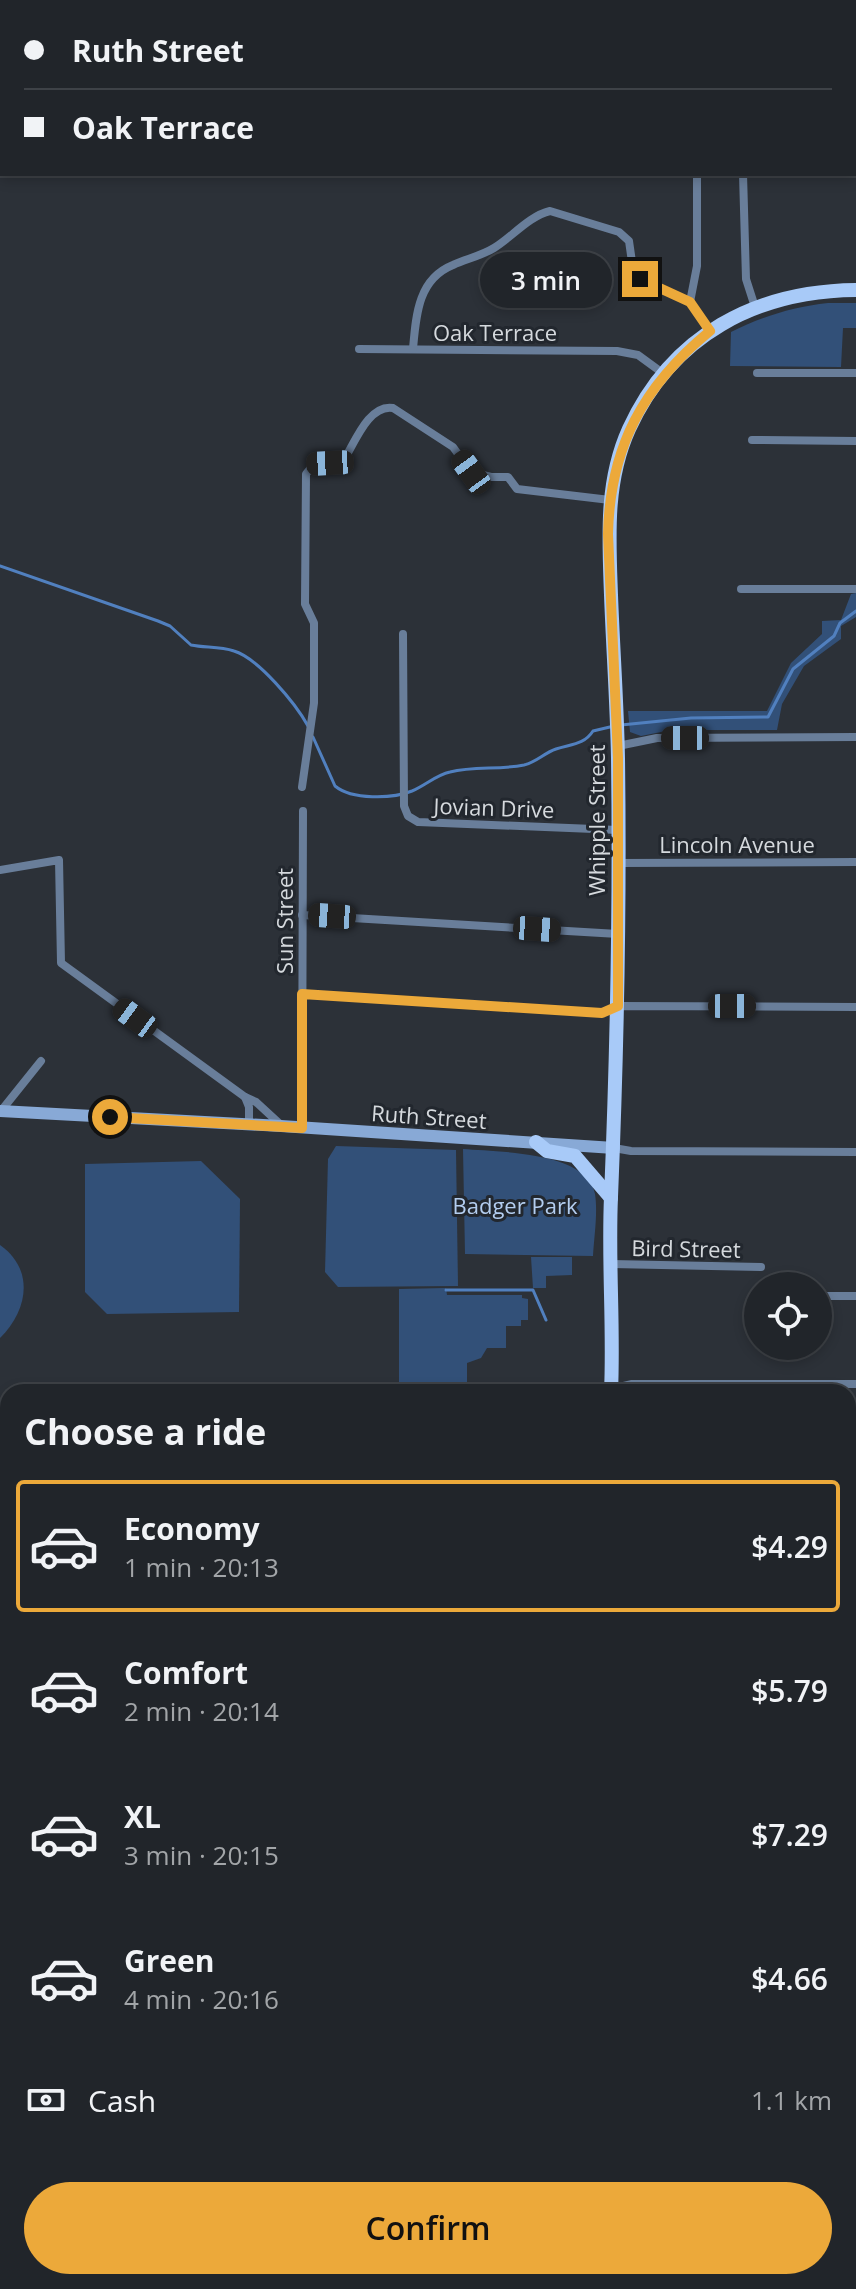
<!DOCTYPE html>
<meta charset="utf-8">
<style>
body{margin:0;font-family:"Open Sans",sans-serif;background:#2d3136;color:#f1f3f6;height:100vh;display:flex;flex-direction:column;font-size:30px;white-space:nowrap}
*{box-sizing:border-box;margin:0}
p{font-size:26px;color:#a2a5a8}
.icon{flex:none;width:44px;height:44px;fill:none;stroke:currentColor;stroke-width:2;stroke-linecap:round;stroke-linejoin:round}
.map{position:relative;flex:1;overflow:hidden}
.side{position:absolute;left:0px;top:1384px;width:856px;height:906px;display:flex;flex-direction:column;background:#21252a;border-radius:24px 24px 0 0;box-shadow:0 4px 12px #0003,0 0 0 2px #3e4247}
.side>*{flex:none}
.guide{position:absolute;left:0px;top:0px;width:856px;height:176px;box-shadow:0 4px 12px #0003,0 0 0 2px #3e4247;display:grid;align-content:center;height:176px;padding:0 24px;background:#21252a}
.controls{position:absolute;left:744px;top:1272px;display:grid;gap:16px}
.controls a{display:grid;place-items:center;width:88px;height:88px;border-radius:50%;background:#21252a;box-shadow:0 4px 12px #0003,0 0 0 2px #3e4247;font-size:40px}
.end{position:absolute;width:36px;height:36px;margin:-18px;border:10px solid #eca93a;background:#111;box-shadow:0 0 0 4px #111}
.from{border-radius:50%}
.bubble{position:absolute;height:56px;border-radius:28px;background:#21252a;box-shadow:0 4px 12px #0003,0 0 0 2px #3e4247;font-size:26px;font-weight:600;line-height:56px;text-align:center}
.car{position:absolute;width:24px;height:48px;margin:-24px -12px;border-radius:10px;box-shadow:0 0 6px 2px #0007;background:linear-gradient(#222 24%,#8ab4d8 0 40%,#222 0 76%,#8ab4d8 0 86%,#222 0)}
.guide b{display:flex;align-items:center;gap:28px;height:76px;font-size:30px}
.guide b+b{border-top:2px solid #3e4247}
.guide i{width:20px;height:20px;background:#f1f3f6}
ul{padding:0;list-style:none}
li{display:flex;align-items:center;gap:24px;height:132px;margin:0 16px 12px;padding:0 8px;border:4px solid transparent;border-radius:8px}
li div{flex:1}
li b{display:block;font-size:30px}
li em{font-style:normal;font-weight:600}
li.active{border-color:#eca93a}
li>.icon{width:72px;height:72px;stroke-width:1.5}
h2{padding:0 24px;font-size:36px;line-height:96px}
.pay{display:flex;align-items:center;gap:20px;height:88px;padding:0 24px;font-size:30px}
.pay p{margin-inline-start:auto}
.cta{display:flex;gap:16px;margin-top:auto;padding:16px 24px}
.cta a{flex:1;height:92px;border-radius:48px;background:#eca93a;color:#111;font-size:32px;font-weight:600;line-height:92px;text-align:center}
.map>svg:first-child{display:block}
</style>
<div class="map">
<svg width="856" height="2289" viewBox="0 0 856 2289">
<rect width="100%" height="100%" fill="#2c3138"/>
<!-- green -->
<g fill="#325078">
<path d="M828 303H856V328H843L841 367 730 366 731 332C763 316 793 307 828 303Z"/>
<path d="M856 593V617L841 626V639L804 666 782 704 777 730H671L641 736 630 732 628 711H767L791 663 822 634V621L841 620 851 594Z"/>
<path d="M336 1146 456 1150 458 1286 338 1287 325 1272 328 1159Z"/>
<path d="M463 1149C497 1152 588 1151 595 1194 598 1213 594 1237 593 1256L465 1254Z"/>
<path d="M201 1161 240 1199 239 1312 107 1314 85 1292V1164Z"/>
<path d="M0 1245C35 1270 28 1310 0 1338Z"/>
<path d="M531 1257H572V1275L546 1276V1288H533Z"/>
<path d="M446 1288 447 1295H522V1298L528 1299V1320H521V1326H506V1348H487L481 1358 467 1363V1383H399V1289Z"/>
<rect x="0" y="1634" width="8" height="109"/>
</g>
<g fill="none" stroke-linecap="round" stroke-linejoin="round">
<!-- stream -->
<g stroke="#5180bf" stroke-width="3">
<path d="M0 566 158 621 170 626 191 645C205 648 219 646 234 651 258 658 296 704 308 726"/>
<path d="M621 725 691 718 768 717 793 669 834 636 840 623 856 611"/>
<path d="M313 737 335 786C352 800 392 799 412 791 426 785 436 775 450 772 474 766 499 770 524 765 537 762 544 753 556 749 571 744 584 745 593 731L614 726"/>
<path d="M446 1290H533L546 1320"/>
<path d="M848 2165 856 2163"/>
<path d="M265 2282 297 2289"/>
<path d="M140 2289 154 2282"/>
<path d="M414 2289 465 2282"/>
</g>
<!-- street -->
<g stroke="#697e9a" stroke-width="8">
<path d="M823 0 856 1"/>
<path d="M747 2V0"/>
<path d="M743 174 746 279 755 307"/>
<path d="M690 302 697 266V174"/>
<path d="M359 349 617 351 638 355 664 374"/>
<path d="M413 349C416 315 418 279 453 265 466 259 481 256 494 248 512 237 529 216 550 211L619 232 629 241 633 269 640 279 690 302 710 331"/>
<path d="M757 373H856"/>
<path d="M752 440 856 441"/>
<path d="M741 589H856"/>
<path d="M403 634 404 806 408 816 418 822 618 830"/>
<path d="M618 746 657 738 856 737"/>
<path d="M302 787 314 703V623L305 604 306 474 314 464 344 460C355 442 369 404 393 408L453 447 471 472 491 477H508L517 489 610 500"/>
<path d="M618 863 856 862"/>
<path d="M0 870 59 860 61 963 245 1097"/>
<path d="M302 915 618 934"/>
<path d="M302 994 602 1013 618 1006 856 1007"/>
<path d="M1 1111 41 1061"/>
<path d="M249 1124V1107L245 1097 256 1102 281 1125"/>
<path d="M302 1128 303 811"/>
<path d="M614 1148 631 1151 856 1152"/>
<path d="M611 1264 761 1267"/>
<path d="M818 1296H856"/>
<path d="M356 1389 360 1392"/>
<path d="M599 1392 632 1384H856"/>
<path d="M848 1506H856"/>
<path d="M848 1871H856"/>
<path d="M0 1896H8"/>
<path d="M848 2063H856"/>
</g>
<!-- secondary -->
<g stroke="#88a9d6" stroke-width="12">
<path d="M0 1111 281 1126 614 1148"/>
<path d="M848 1689 856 1687"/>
<path d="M0 1759H8"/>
<path d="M628 2289 856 2285"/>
</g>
<!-- primary -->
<g stroke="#a8caf8" stroke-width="14">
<path d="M536 1142 547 1151 575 1156 611 1198"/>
<path d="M611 1392C614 1327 608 1262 611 1197 617 1051 620 905 618 758 617 704 613 649 611 595 609 538 605 482 629 429 672 335 756 291 856 290"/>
<path d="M0 2212 8 2205"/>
</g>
</g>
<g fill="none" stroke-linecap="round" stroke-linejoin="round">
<!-- route -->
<path stroke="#eca93a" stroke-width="10" d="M110 1117 302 1128V994L602 1013 618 1006V758L608 534C610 447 643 386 710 331L690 302 640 279"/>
</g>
<g text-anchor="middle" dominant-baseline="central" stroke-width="6" stroke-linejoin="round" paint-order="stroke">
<!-- street labels -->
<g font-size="22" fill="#d5d9dd" stroke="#22272e">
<text x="495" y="332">Oak Terrace</text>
<text transform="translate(494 807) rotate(2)">Jovian Drive</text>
<text transform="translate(596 820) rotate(-90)">Whipple Street</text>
<text x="737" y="844">Lincoln Avenue</text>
<text transform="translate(284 921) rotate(-90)">Sun Street</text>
<text transform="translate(429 1116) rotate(4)">Ruth Street</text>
<text transform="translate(686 1248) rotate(1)">Bird Street</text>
</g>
<!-- park labels -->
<g font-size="22" fill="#b3cdef" stroke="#22272e">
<text x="515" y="1205">Badger Park</text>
</g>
</g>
</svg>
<div class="controls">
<a><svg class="icon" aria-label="locate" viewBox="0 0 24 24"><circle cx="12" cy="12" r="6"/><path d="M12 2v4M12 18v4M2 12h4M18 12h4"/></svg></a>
</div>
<i class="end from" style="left:110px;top:1117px"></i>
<i class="end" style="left:640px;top:279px"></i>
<div class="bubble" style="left:480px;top:252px;width:132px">3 min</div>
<i class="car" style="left:330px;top:463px;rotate:267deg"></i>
<i class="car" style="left:471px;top:472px;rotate:324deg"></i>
<i class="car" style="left:685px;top:738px;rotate:270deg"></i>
<i class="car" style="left:332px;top:916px;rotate:274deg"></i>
<i class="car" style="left:537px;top:929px;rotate:94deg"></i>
<i class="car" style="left:732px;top:1006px;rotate:90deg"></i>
<i class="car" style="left:135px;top:1018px;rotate:306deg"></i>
<div class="guide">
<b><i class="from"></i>Ruth Street</b>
<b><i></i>Oak Terrace</b>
</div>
<section class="side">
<h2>Choose a ride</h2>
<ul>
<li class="active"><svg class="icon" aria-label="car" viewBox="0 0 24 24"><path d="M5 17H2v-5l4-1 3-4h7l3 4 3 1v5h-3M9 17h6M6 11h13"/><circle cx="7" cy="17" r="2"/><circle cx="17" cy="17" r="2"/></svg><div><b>Economy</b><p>1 min · 20:13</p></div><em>$4.29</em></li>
<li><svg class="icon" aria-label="car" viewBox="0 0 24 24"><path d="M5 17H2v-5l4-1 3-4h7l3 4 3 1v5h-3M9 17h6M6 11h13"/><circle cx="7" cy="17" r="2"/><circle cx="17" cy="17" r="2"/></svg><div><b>Comfort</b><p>2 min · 20:14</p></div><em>$5.79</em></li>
<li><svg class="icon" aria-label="car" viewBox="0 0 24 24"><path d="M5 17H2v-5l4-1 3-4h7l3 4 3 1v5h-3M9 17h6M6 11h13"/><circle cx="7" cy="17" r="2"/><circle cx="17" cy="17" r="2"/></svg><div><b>XL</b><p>3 min · 20:15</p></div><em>$7.29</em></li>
<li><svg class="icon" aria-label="car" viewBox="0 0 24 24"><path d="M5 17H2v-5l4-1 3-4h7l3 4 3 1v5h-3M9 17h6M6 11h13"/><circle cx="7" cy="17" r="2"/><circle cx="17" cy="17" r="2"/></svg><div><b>Green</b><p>4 min · 20:16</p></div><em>$4.66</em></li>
</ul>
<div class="pay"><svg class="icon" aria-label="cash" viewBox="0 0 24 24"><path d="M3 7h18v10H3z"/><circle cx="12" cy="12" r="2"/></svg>Cash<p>1.1 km</p></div>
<div class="cta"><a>Confirm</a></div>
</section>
</div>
